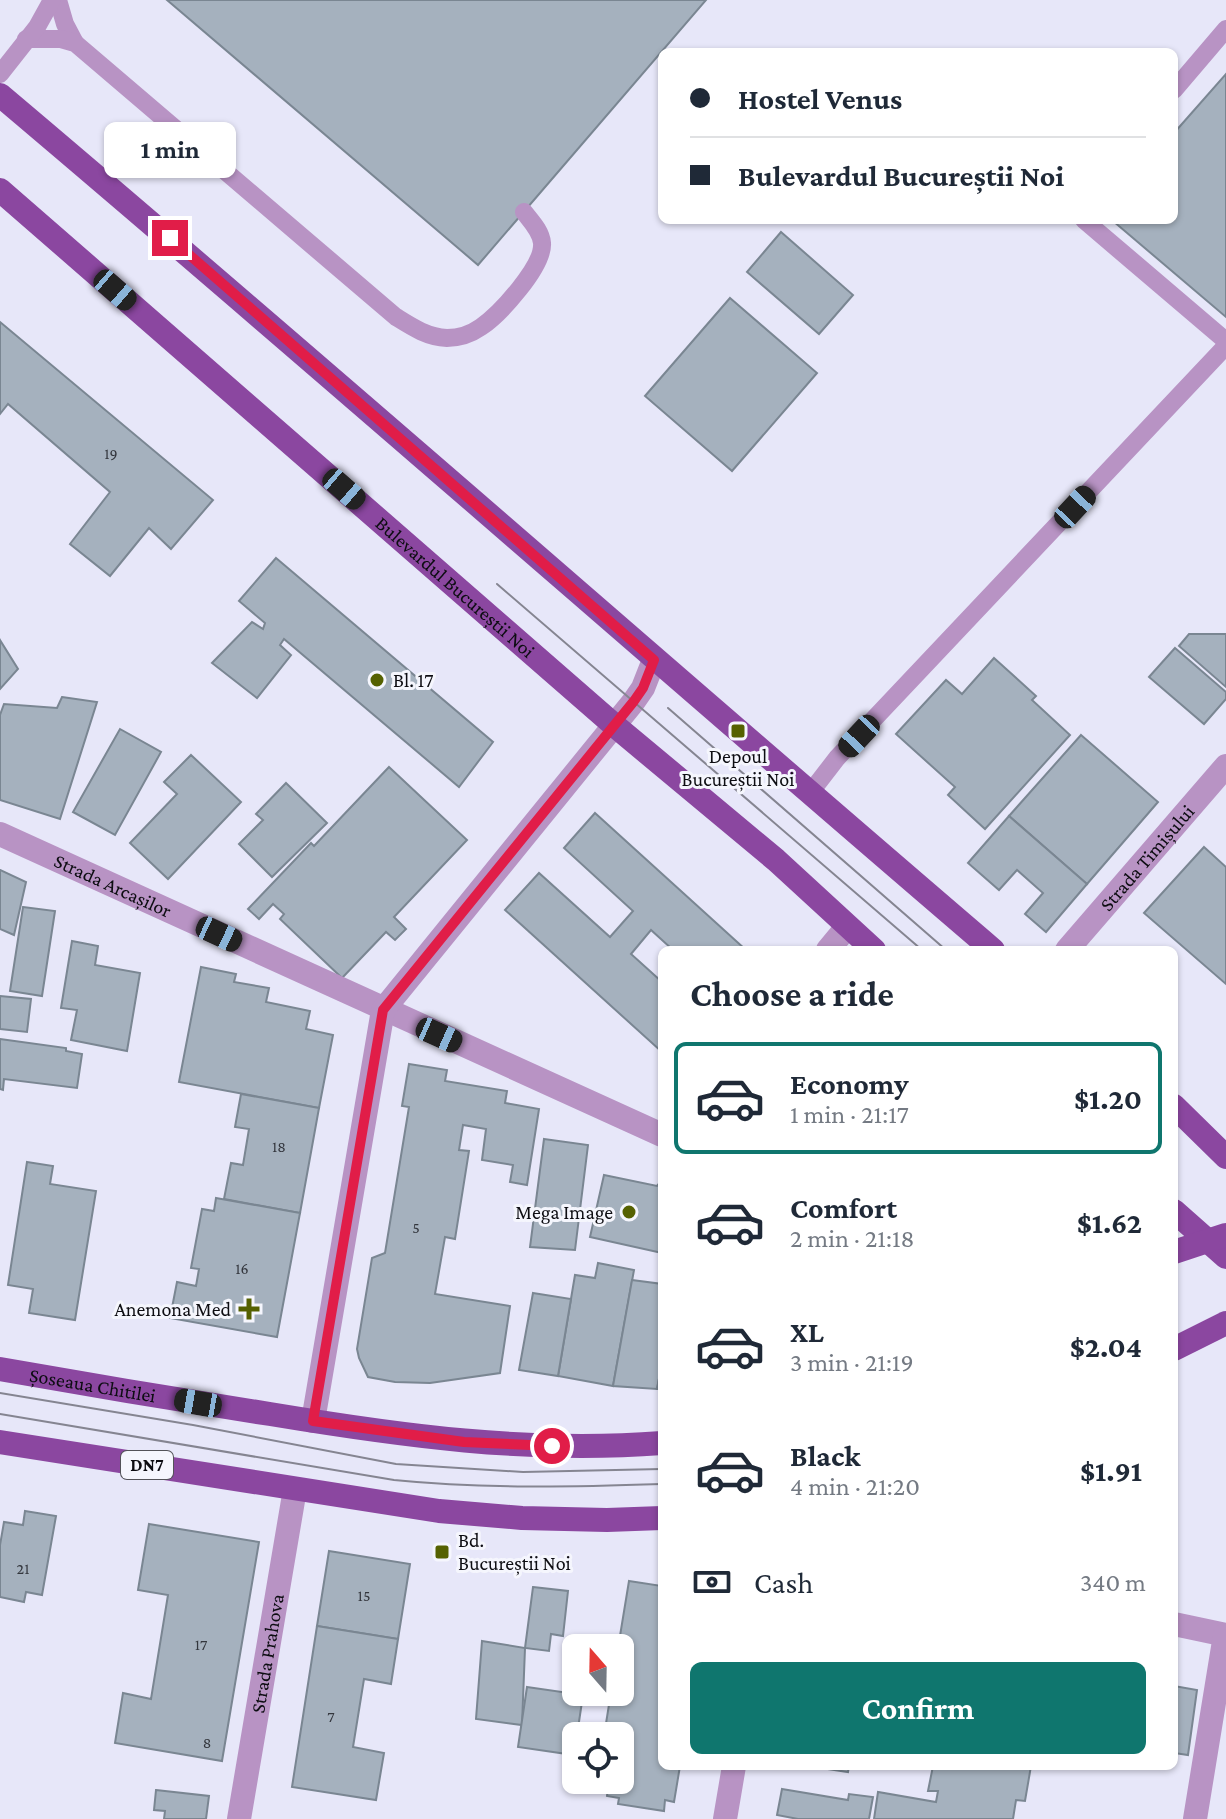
<!DOCTYPE html>
<meta charset="utf-8">
<style>
body{margin:0;font-family:"Crimson Pro",serif;background:#f2f2f3;color:#1f2937;height:100vh;display:flex;flex-direction:column;font-size:30px;white-space:nowrap}
*{box-sizing:border-box;margin:0}
p{font-size:26px;color:#747a83}
.icon{flex:none;width:44px;height:44px;fill:none;stroke:currentColor;stroke-width:2;stroke-linecap:round;stroke-linejoin:round}
.map{position:relative;flex:1;overflow:hidden}
.panel{position:absolute;left:658px;top:946px;width:520px;height:824px;display:flex;flex-direction:column;background:#fff;border-radius:12px;box-shadow:0 2px 6px #0004}
.panel>*{flex:none}
.guide{position:absolute;left:658px;top:48px;width:520px;height:176px;border-radius:12px;box-shadow:0 2px 6px #0004;display:grid;align-content:center;height:176px;padding:0 32px;background:#fff}
.needle{width:52px;rotate:340deg}
.controls{position:absolute;left:562px;top:1634px;display:grid;gap:16px}
.controls a{display:grid;place-items:center;width:72px;height:72px;border-radius:12px;background:#fff;box-shadow:0 2px 6px #0004;font-size:40px}
.end{position:absolute;width:36px;height:36px;margin:-18px;border:10px solid #e11d48;background:#fff;box-shadow:0 0 0 4px #fff}
.from{border-radius:50%}
.bubble{position:absolute;height:56px;border-radius:12px;background:#fff;box-shadow:0 2px 6px #0004;font-size:26px;font-weight:700;line-height:56px;text-align:center}
.car{position:absolute;width:24px;height:48px;margin:-24px -12px;border-radius:10px;box-shadow:0 0 6px 2px #0007;background:linear-gradient(#222 24%,#8ab4d8 0 40%,#222 0 76%,#8ab4d8 0 86%,#222 0)}
.guide b{display:flex;align-items:center;gap:28px;height:76px;font-size:30px}
.guide b+b{border-top:2px solid #e0e1e3}
.guide i{width:20px;height:20px;background:#1f2937}
ul{padding:0;list-style:none}
li{display:flex;align-items:center;gap:24px;height:112px;margin:0 16px 12px;padding:0 16px;border:4px solid transparent;border-radius:12px}
li div{flex:1}
li b{display:block;font-size:30px}
li em{font-style:normal;font-weight:700}
li.on{border-color:#0f766e}
li>.icon{width:72px;height:72px;stroke-width:1.5}
h2{padding:0 32px;font-size:36px;line-height:96px}
.pay{display:flex;align-items:center;gap:20px;height:88px;padding:0 32px;font-size:30px}
.pay p{margin-inline-start:auto}
.button{display:flex;gap:16px;margin-top:auto;padding:16px 32px}
.button a{flex:1;height:92px;border-radius:12px;background:#0f766e;color:#fff;font-size:32px;font-weight:700;line-height:92px;text-align:center}
.map>svg:first-child{display:block}
</style>
<div class="map">
<svg width="1226" height="1819" viewBox="0 0 1226 1819">
<rect width="100%" height="100%" fill="#e7e7f9"/>
<!-- building -->
<g fill="#a5b1be" stroke="#7a8692" stroke-width="2">
<path d="M167 0H706L478 265Z"/>
<path d="M1226 74V317L1113 221 1174 220V133Z"/>
<path d="M781 232 853 295 819 334 747 272Z"/>
<path d="M730 298 817 373 732 471 645 396Z"/>
<path d="M0 322 213 500 171 549 149 528 110 576 70 544 110 492 8 404 0 414Z"/>
<path d="M276 558 493 742 459 787 284 639 280 645 291 655 257 698 212 663 252 622 263 629 265 623 239 601Z"/>
<path d="M1189 634H1226V687L1179 646Z"/>
<path d="M0 640 18 669 0 689Z"/>
<path d="M1175 648 1226 692V699L1204 724 1149 677Z"/>
<path d="M994 658 1036 696 1032 700 1070 735 985 829 948 795 955 787 896 734 946 680 962 694Z"/>
<path d="M62 697 97 702 60 819 0 800V715L4 704 57 708Z"/>
<path d="M120 729 161 752 115 835 73 812Z"/>
<path d="M1081 735 1158 802 1087 884 1009 816Z"/>
<path d="M191 755 241 802 168 879 130 843 177 794 164 782Z"/>
<path d="M389 767 467 840 394 917 406 929 395 940 386 932 342 978 280 919 284 914 273 904 259 919 248 909 311 843 314 846Z"/>
<path d="M286 783 327 823 272 877 239 844 263 820 256 814Z"/>
<path d="M595 813 746 950H673L651 930 631 954 662 982V1052L505 910 539 873 610 937 633 911 564 848Z"/>
<path d="M1009 816 1087 884 1046 932 1025 914 1043 893 1017 870 999 890 968 863Z"/>
<path d="M1204 847 1226 867V984L1144 913Z"/>
<path d="M0 870 26 882 14 935 0 929Z"/>
<path d="M23 907 55 911 42 996 10 991Z"/>
<path d="M72 941 98 946 95 965 140 973 127 1051 71 1040 77 1010 61 1008Z"/>
<path d="M201 967 236 974 234 982 269 988 266 1002 310 1011 306 1029 333 1035 319 1108 179 1082Z"/>
<path d="M0 996 31 999 27 1032 0 1029Z"/>
<path d="M0 1039 66 1048V1051L82 1054 77 1088 4 1079 3 1090 0 1089Z"/>
<path d="M409 1064 447 1070 445 1081 507 1091 505 1103 539 1109 527 1185 510 1182 513 1165 482 1160 486 1129 463 1125 459 1150 469 1151 455 1239 445 1237 435 1294 510 1306 500 1373 430 1383 395 1382 368 1377 359 1358 357 1349 372 1258 385 1253 409 1107 402 1106Z"/>
<path d="M241 1094 319 1108 300 1213 224 1199 231 1163 243 1165 249 1129 235 1127Z"/>
<path d="M544 1139 588 1145 575 1250 530 1247Z"/>
<path d="M27 1162 53 1166 50 1184 96 1191 75 1320 29 1313 33 1289 8 1285Z"/>
<path d="M604 1175 657 1186 662 1180V1253L590 1237Z"/>
<path d="M216 1198 300 1213 277 1337 170 1318 177 1282 196 1286 199 1269 191 1268 202 1209 214 1211Z"/>
<path d="M598 1263 634 1270 613 1386 558 1376 575 1275 595 1278Z"/>
<path d="M632 1280 662 1284V1363L657 1389 613 1386Z"/>
<path d="M533 1293 571 1299 558 1376 519 1370Z"/>
<path d="M662 1363V1389H657Z"/>
<path d="M25 1511 56 1516 42 1595 26 1592 24 1602 0 1597V1545L4 1522 23 1525Z"/>
<path d="M149 1524 259 1542 222 1761 115 1743 123 1693 151 1699 168 1595 138 1590Z"/>
<path d="M329 1551 410 1564 398 1639 317 1626Z"/>
<path d="M629 1581 662 1586V1766H680L674 1802 665 1800 664 1811 618 1804 619 1798 607 1796 609 1780H620V1736H604L611 1692H620L618 1648Z"/>
<path d="M533 1587 568 1591 563 1636 551 1634 549 1651 525 1648Z"/>
<path d="M317 1626 398 1639 391 1684 364 1679 353 1747 384 1753 376 1800 292 1787Z"/>
<path d="M482 1641 525 1648 522 1725 476 1719Z"/>
<path d="M1174 1686 1197 1690 1188 1755 1174 1753Z"/>
<path d="M527 1687 583 1695 574 1755 518 1747Z"/>
<path d="M808 1766H849L848 1772Z"/>
<path d="M933 1766H1031L1025 1801 1016 1800 1013 1819H874L878 1792 936 1802 938 1791H928Z"/>
<path d="M782 1789 848 1800 849 1794 873 1797 869 1819H798L777 1815Z"/>
<path d="M156 1790 209 1796 206 1819H164L165 1811 154 1810Z"/>
</g>
<g fill="none" stroke-linecap="round" stroke-linejoin="round">
<!-- service -->
<g stroke="#b893c4" stroke-width="18">
<path d="M58 0 65 24 75 43"/>
<path d="M26 39H61L75 43 396 317C412 327 427 337 447 338 459 338 471 334 481 327 500 314 544 266 542 243 541 231 531 221 524 212"/>
<path d="M0 74 37 27 52 0"/>
<path d="M1174 90 1226 29"/>
<path d="M1084 220 1226 341"/>
<path d="M810 793 837 758 1226 346"/>
</g>
<!-- minor -->
<g stroke="#b893c4" stroke-width="24">
<path id="s1" d="M0 834 662 1135"/>
<path d="M828 950 847 927"/>
<path id="s2" d="M1067 950 1226 766"/>
<path d="M313 1421 383 1010 634 701 643 688 654 660"/>
<path d="M1174 1624 1226 1635"/>
<path id="s3" d="M239 1819 295 1489"/>
<path d="M725 1819 734 1766"/>
<path d="M1195 1819 1225 1635"/>
</g>
<!-- primary -->
<g stroke="#8b47a0" stroke-width="24">
<path d="M0 95C334 377 661 666 993 950"/>
<path id="s4" d="M0 190 614 725 776 860 874 950"/>
<path d="M1174 1106 1226 1157"/>
<path d="M1174 1211 1226 1257"/>
<path d="M1174 1252 1226 1235"/>
<path d="M1174 1349 1226 1323"/>
<path id="s5" d="M0 1369C90 1385 180 1400 270 1414 403 1436 526 1453 662 1443"/>
<path d="M0 1442 439 1511 522 1518 607 1520 662 1518"/>
</g>
<!-- tram -->
<g stroke="#858591" stroke-width="2">
<path d="M497 584 922 950"/>
<path d="M668 708 946 950"/>
<path d="M0 1393 193 1425 396 1464 523 1472 662 1469"/>
<path d="M0 1414 394 1480C483 1489 572 1487 662 1484"/>
</g>
</g>
<g fill="none" stroke-linecap="round" stroke-linejoin="round">
<!-- route -->
<path stroke="#e11d48" stroke-width="10" d="M170 238 654 660 643 688 634 701 383 1010 313 1421 464 1442 552 1446"/>
</g>
<!-- markers -->
<g fill="#556101" stroke="#f5f6fd" stroke-width="3">
<circle cx="377" cy="680" r="8"/>
<rect x="730" y="723" width="16" height="16" rx="4"/>
<circle cx="629" cy="1212" r="8"/>
<path d="M245 1297h8v8h8v8h-8v8h-8v-8h-8v-8h8z"/>
<rect x="434" y="1544" width="16" height="16" rx="4"/>
</g>
<g text-anchor="middle" dominant-baseline="central" stroke-width="6" stroke-linejoin="round" paint-order="stroke">
<!-- number labels -->
<g font-size="16" fill="#33363d">
<text x="111" y="453">19</text>
<text x="279" y="1146">18</text>
<text x="416" y="1227">5</text>
<text x="242" y="1268">16</text>
<text x="23" y="1568">21</text>
<text x="364" y="1595">15</text>
<text x="201" y="1644">17</text>
<text x="331" y="1716">7</text>
<text x="207" y="1742">8</text>
</g>
<!-- shield labels -->
<rect fill="#f5f6fd" stroke="#535358" stroke-width="2" x="121" y="1451" width="52" height="28" rx="6"/>
<g font-size="18" font-weight="bold" fill="#0d0d12">
<text x="147" y="1465">DN7</text>
</g>
<!-- street labels -->
<g font-size="20" fill="#0d0d12" stroke="#f5f6fd">
<text stroke="none"><textPath href="#s4" startOffset="604">Bulevardul Bucureștii Noi</textPath></text>
<text stroke="none"><textPath href="#s2" startOffset="122">Strada Timișului</textPath></text>
<text stroke="none"><textPath href="#s1" startOffset="124">Strada Arcașilor</textPath></text>
<text stroke="none"><textPath href="#s5" startOffset="94">Șoseaua Chitilei</textPath></text>
<text stroke="none"><textPath href="#s3" startOffset="168">Strada Prahova</textPath></text>
</g>
<!-- poi labels -->
<g font-size="20" fill="#0d0d12" stroke="#f5f6fd" text-anchor="start">
<text x="393" y="680">Bl. 17</text>
<text x="738" y="756" text-anchor="middle">Depoul<tspan x="738" dy="23">Bucureștii Noi</tspan></text>
<text x="613" y="1212" text-anchor="end">Mega Image</text>
<text x="231" y="1309" text-anchor="end">Anemona Med</text>
<text x="458" y="1540">Bd.<tspan x="458" dy="23">Bucureștii Noi</tspan></text>
</g>
</g>
</svg>
<div class="controls">
<a><svg class="needle" viewBox="-14 -14 28 28"><path d="M0-13l5 13h-10z" fill="#e53935"/><path d="M0 13l5-13h-10z" fill="#747a83"/></svg></a>
<a><svg class="icon" aria-label="locate" viewBox="0 0 24 24"><circle cx="12" cy="12" r="6"/><path d="M12 2v4M12 18v4M2 12h4M18 12h4"/></svg></a>
</div>
<i class="end from" style="left:552px;top:1446px"></i>
<i class="end" style="left:170px;top:238px"></i>
<div class="bubble" style="left:104px;top:122px;width:132px">1 min</div>
<i class="car" style="left:115px;top:290px;rotate:131deg"></i>
<i class="car" style="left:344px;top:489px;rotate:131deg"></i>
<i class="car" style="left:1075px;top:507px;rotate:43deg"></i>
<i class="car" style="left:859px;top:736px;rotate:223deg"></i>
<i class="car" style="left:219px;top:934px;rotate:115deg"></i>
<i class="car" style="left:439px;top:1035px;rotate:114deg"></i>
<i class="car" style="left:198px;top:1403px;rotate:280deg"></i>
<div class="guide">
<b><i class="from"></i>Hostel Venus</b>
<b><i></i>Bulevardul Bucureștii Noi</b>
</div>
<section class="panel">
<h2>Choose a ride</h2>
<ul>
<li class="on"><svg class="icon" aria-label="car" viewBox="0 0 24 24"><path d="M5 17H2v-5l4-1 3-4h7l3 4 3 1v5h-3M9 17h6M6 11h13"/><circle cx="7" cy="17" r="2"/><circle cx="17" cy="17" r="2"/></svg><div><b>Economy</b><p>1 min · 21:17</p></div><em>$1.20</em></li>
<li><svg class="icon" aria-label="car" viewBox="0 0 24 24"><path d="M5 17H2v-5l4-1 3-4h7l3 4 3 1v5h-3M9 17h6M6 11h13"/><circle cx="7" cy="17" r="2"/><circle cx="17" cy="17" r="2"/></svg><div><b>Comfort</b><p>2 min · 21:18</p></div><em>$1.62</em></li>
<li><svg class="icon" aria-label="car" viewBox="0 0 24 24"><path d="M5 17H2v-5l4-1 3-4h7l3 4 3 1v5h-3M9 17h6M6 11h13"/><circle cx="7" cy="17" r="2"/><circle cx="17" cy="17" r="2"/></svg><div><b>XL</b><p>3 min · 21:19</p></div><em>$2.04</em></li>
<li><svg class="icon" aria-label="car" viewBox="0 0 24 24"><path d="M5 17H2v-5l4-1 3-4h7l3 4 3 1v5h-3M9 17h6M6 11h13"/><circle cx="7" cy="17" r="2"/><circle cx="17" cy="17" r="2"/></svg><div><b>Black</b><p>4 min · 21:20</p></div><em>$1.91</em></li>
</ul>
<div class="pay"><svg class="icon" aria-label="cash" viewBox="0 0 24 24"><path d="M3 7h18v10H3z"/><circle cx="12" cy="12" r="2"/></svg>Cash<p>340 m</p></div>
<div class="button"><a>Confirm</a></div>
</section>
</div>
